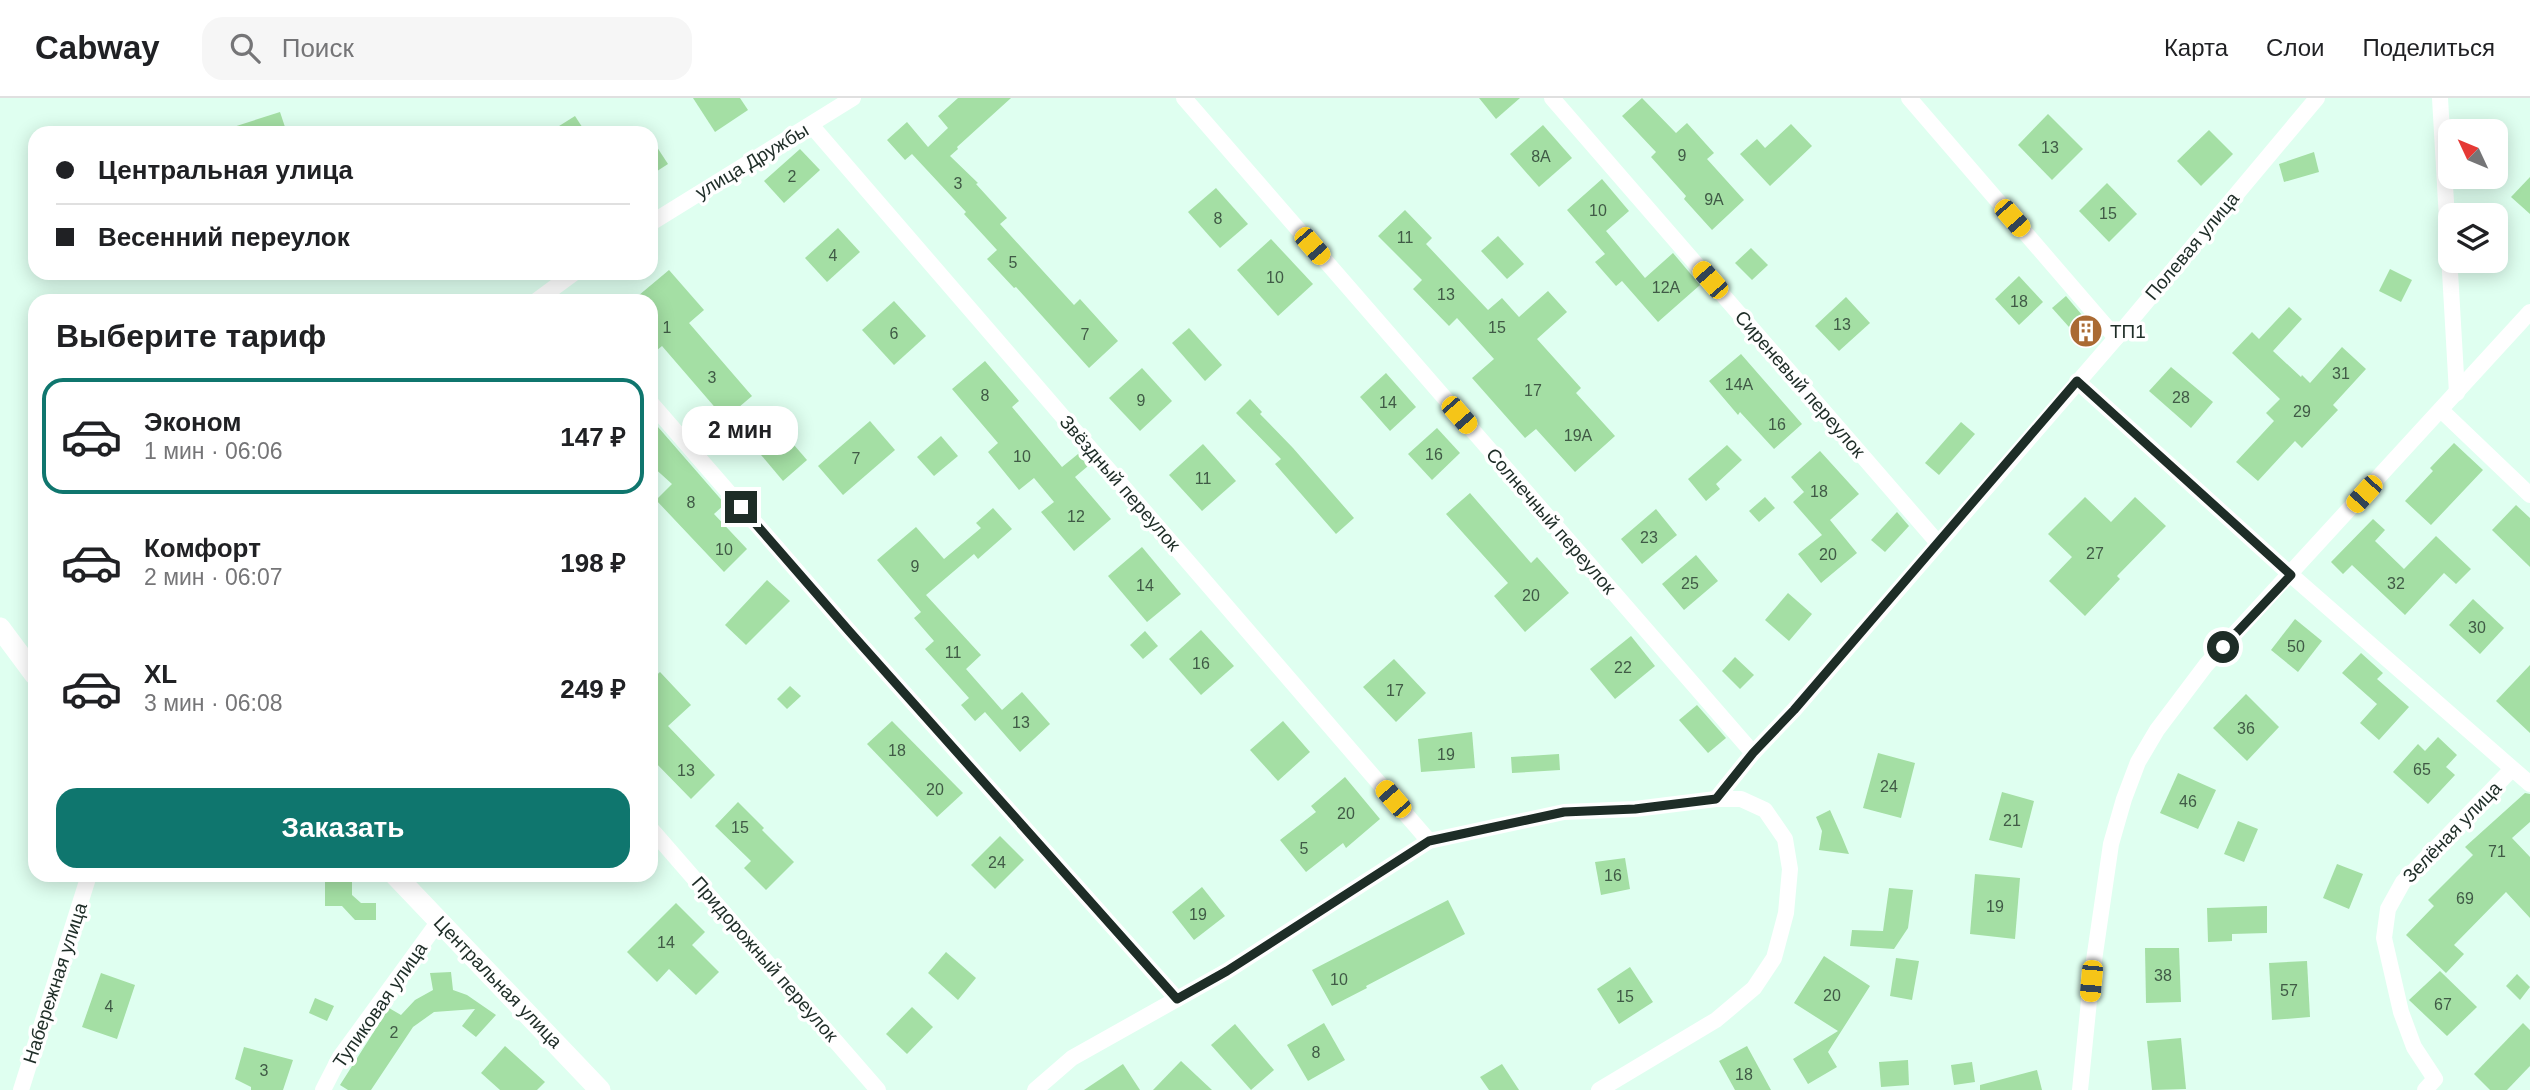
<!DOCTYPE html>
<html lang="ru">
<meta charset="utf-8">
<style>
body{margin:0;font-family:Arial,sans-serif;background:#f6f6f6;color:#202124;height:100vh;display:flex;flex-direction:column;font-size:26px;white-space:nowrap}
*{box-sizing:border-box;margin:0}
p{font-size:23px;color:#757577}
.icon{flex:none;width:38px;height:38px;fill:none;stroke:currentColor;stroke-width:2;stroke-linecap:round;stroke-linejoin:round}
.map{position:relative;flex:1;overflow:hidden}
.side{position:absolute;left:28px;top:196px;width:630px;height:588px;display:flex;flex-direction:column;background:#fff;border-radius:21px;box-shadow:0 4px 18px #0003}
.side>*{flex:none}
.banner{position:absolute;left:28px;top:28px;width:630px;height:154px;border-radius:21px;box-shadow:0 4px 18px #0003;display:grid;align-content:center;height:154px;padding:0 28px;background:#fff}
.needle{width:46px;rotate:314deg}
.buttons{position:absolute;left:2438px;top:21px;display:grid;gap:14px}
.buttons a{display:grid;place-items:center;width:70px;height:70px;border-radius:14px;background:#fff;box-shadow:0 4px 18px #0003;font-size:35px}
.end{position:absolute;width:32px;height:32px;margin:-16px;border:9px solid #1e2d27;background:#fff;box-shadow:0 0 0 4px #fff}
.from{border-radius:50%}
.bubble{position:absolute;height:49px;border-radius:21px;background:#fff;box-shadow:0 4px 18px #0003;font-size:23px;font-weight:700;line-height:49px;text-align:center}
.car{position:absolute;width:21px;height:42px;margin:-21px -10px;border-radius:9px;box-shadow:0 0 5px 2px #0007;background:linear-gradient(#f5c518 24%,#345 0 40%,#f5c518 0 76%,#345 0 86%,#f5c518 0)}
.banner b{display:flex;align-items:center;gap:24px;height:66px;font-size:26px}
.banner b+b{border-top:2px solid #e0e0e0}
.banner i{width:18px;height:18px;background:#202124}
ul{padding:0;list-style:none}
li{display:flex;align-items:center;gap:21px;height:116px;margin:0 14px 10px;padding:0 14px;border:4px solid transparent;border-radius:21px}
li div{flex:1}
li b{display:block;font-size:26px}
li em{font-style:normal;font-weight:700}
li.on{border-color:#0f766e}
li>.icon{width:63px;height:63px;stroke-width:1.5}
h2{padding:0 28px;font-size:32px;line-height:84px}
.cta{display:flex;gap:14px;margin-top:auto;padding:14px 28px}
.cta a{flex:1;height:80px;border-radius:21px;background:#0f766e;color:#fff;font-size:28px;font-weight:700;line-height:80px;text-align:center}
header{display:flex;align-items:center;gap:42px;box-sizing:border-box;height:98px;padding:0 35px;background:#fff;border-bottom:2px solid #e0e0e0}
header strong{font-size:33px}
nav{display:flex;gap:38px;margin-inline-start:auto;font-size:24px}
.search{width:490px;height:63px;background:#f6f6f6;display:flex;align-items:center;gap:18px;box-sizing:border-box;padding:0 24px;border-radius:21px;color:#757577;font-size:26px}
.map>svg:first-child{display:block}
</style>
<header>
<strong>Cabway</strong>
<div class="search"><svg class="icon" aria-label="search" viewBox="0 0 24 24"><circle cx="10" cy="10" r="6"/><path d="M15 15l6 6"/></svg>Поиск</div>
<nav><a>Карта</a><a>Слои</a><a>Поделиться</a></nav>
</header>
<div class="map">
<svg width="2530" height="992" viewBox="0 0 2530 992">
<rect width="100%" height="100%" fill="#dffff0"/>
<!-- building -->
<g fill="#a4dfa4">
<path d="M693 0H740L748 12 715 34Z"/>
<path d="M958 0H1011L957 49 958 51 950 58 978 85 976 86 1007 120 1000 126 1074 207 1080 201 1118 243 1089 270 1016 189 1014 190 987 161 997 152 964 116 966 114 912 56 905 62 887 42 907 24 928 49 948 30 938 18Z"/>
<path d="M1479 0H1520L1496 21Z"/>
<path d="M1642 0 1676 35 1687 25 1714 55 1707 61 1744 102 1712 132 1684 101 1686 98 1651 59 1656 54 1622 18Z"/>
<path d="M280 14 287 35H225L224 32Z"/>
<path d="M2048 16 2083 51 2052 82 2018 47Z"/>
<path d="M575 18 586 35H548Z"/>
<path d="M1791 26 1812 48 1770 88 1740 56 1757 41 1765 50Z"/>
<path d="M1543 27 1572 60 1539 89 1510 56Z"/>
<path d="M2209 32 2233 56 2201 88 2177 63Z"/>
<path d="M651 40 668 66 651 77Z"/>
<path d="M800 51 820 72 784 105 764 83Z"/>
<path d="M2314 54 2319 74 2284 84 2279 66Z"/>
<path d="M2530 79V116L2511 99Z"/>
<path d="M1602 81 1629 113 1606 133 1645 180 1673 155 1700 187 1658 224 1622 183 1616 188 1595 164 1605 156 1567 112Z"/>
<path d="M2107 85 2137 116 2109 144 2079 113Z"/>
<path d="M1216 90 1248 126 1220 150 1188 114Z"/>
<path d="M1405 112 1432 140 1426 146 1488 212 1502 200 1519 219 1548 193 1567 214 1537 241 1581 290 1576 295 1615 338 1575 374 1536 331 1525 340 1472 280 1494 261 1457 220 1449 228 1413 191 1422 182 1378 138Z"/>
<path d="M838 130 860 154 827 184 805 160Z"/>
<path d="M1498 138 1524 166 1507 181 1481 153Z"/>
<path d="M1271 141 1313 186 1278 218 1237 172Z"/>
<path d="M1751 150 1768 167 1752 182 1735 165Z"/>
<path d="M2390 171 2412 182 2401 204 2379 193Z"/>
<path d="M669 172 704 212 689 225 752 298 725 321 662 248 651 257V203H632Z"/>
<path d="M2019 178 2043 204 2019 227 1995 201Z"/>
<path d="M2066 198 2082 217 2069 229 2052 210Z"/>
<path d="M1846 199 1870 225 1839 253 1815 228Z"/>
<path d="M894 203 926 238 894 267 862 232Z"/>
<path d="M2289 209 2302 221 2273 253 2301 279 2302 277 2310 285 2342 249 2366 271 2333 307 2338 312 2302 350 2295 343 2258 383 2236 364 2274 323 2266 315 2280 301 2232 255 2252 234 2259 241Z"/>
<path d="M1189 230 1222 267 1205 283 1172 245Z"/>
<path d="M1741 256 1802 326 1774 351 1740 314 1738 317 1709 283Z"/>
<path d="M985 263 1019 303 1012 309 1062 369 1078 356 1088 368 1075 379 1111 421 1074 453 1041 414 1054 404 1034 380 1019 392 988 354 998 345 952 291Z"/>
<path d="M2171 269 2213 304 2191 330 2149 293Z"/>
<path d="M1142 270 1172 303 1140 333 1109 300Z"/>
<path d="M1386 275 1416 309 1390 333 1360 299Z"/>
<path d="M1250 301 1262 314 1260 316 1293 350 1354 420 1336 436 1275 366 1281 361 1236 315Z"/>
<path d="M651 321 725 406 714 416 747 451 724 474 656 402 672 386 651 367Z"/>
<path d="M870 323 895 352 843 397 818 368Z"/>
<path d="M1961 324 1975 336 1939 377 1925 365Z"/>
<path d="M775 325 807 362 783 383 751 345Z"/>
<path d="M1437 330 1460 355 1432 382 1408 356Z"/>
<path d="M941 338 958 358 934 378 917 359Z"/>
<path d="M2454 345 2483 372 2431 427 2405 403 2433 373 2430 370Z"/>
<path d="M1203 346 1236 383 1202 413 1169 377Z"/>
<path d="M1727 347 1742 362 1716 386 1720 391 1706 403 1688 381Z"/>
<path d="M1820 353 1859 396 1830 422 1857 455 1821 485 1798 456 1822 437 1793 404 1804 394 1791 379Z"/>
<path d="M1470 395 1531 465 1537 459 1569 495 1525 534 1494 498 1508 485 1446 416Z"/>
<path d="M1765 399 1775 410 1759 424 1749 413Z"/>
<path d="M2085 399 2111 424 2135 399 2166 428 2117 478 2120 481 2085 518 2049 483 2072 459 2048 436Z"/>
<path d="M2516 407 2530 420V469L2492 432Z"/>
<path d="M993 410 1012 431 978 461 974 456 926 497 981 557 966 571 1002 612 1022 594 1050 626 1020 654 985 614 975 623 961 607 969 600 925 551 934 543 914 520 921 514 877 462 916 429 944 461 981 430 976 425Z"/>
<path d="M1656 411 1677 437 1642 466 1621 441Z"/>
<path d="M1897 414 1909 428 1885 454 1871 442Z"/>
<path d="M2373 421 2385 432 2375 443 2404 471 2436 438 2471 471 2456 486 2444 475 2405 517 2352 467 2343 476 2331 464Z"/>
<path d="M1142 449 1181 496 1147 524 1108 478Z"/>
<path d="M1696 457 1718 483 1684 512 1662 486Z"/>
<path d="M767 482 790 503 746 547 725 527Z"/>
<path d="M1788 495 1812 516 1789 543 1765 522Z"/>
<path d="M2473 501 2504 530 2480 556 2449 527Z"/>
<path d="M2295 521 2322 543 2298 574 2271 552Z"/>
<path d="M1201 532 1234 568 1201 597 1169 561Z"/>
<path d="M1145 533 1158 548 1143 561 1130 547Z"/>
<path d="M1631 538 1655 568 1615 601 1590 571Z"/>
<path d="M2361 555 2383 575 2377 581 2409 609 2379 642 2360 625 2377 606 2342 575Z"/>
<path d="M1735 559 1754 577 1740 591 1722 573Z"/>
<path d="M1394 561 1426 595 1396 624 1363 589Z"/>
<path d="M2530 567V635L2496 603Z"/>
<path d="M660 574 691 607 668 628 715 677 691 701 651 660V582Z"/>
<path d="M790 588 801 598 787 611 777 601Z"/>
<path d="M2246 596 2279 629 2247 663 2213 630Z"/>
<path d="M1697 607 1726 640 1708 655 1679 622Z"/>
<path d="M892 623 963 695 937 719 867 646Z"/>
<path d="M1283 623 1310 654 1278 683 1250 652Z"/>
<path d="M1472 634 1475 670 1421 674 1418 641Z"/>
<path d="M2438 639 2457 657 2446 669 2455 677 2428 706 2393 674 2418 646 2425 653Z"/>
<path d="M1878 655 1915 665 1901 720 1863 710Z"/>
<path d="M1559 656 1560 672 1512 675 1511 659Z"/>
<path d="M2178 675 2216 692 2198 731 2160 715Z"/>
<path d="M1345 679 1380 721 1346 750 1343 745 1306 774 1280 742 1316 714 1311 708Z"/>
<path d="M2002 694 2034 703 2022 750 1989 742Z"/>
<path d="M2525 695 2530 696V724L2512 740 2530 759V820L2506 794 2454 847 2464 856 2446 875 2406 837 2434 808 2428 802 2473 757 2465 749Z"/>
<path d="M738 704 764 730 762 732 794 764 766 792 744 770 751 763 715 728Z"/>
<path d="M1830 712 1842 739 1849 756 1819 752 1822 733 1816 719Z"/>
<path d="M2238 723 2258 731 2244 764 2224 756Z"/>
<path d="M1000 738 1024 762 995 791 971 767Z"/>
<path d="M1625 760 1630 791 1601 797 1595 764Z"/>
<path d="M2337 766 2363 776 2349 811 2323 800Z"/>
<path d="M1975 776 2020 780 2015 841 1970 836Z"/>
<path d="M325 782H352V797L361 805H376V822H355L342 808H325Z"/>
<path d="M1202 789 1225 818 1194 842 1172 814Z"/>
<path d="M1889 790 1913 792 1908 830 1894 851 1850 848 1852 832 1883 833Z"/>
<path d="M1448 802 1465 836 1366 888 1367 890 1332 908 1312 872Z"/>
<path d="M676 805 705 834 692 847 719 874 696 897 669 871 657 884 627 854Z"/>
<path d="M2267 808V835L2232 836V843L2208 844 2207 810Z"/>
<path d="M2145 850H2179L2181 904 2146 905Z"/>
<path d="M946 854 976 880 958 902 928 875Z"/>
<path d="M1824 858 1870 888 1828 954 1837 969 1808 986 1793 961 1838 933 1794 905Z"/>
<path d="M1896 860 1919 863 1912 902 1890 898Z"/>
<path d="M2307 863 2310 919 2272 922 2269 865Z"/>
<path d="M1630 869 1653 904 1619 926 1597 891Z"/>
<path d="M2440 873 2477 909 2447 938 2409 902Z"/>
<path d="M451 874 453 892 467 897 496 917 476 939 462 928 475 911 434 914 413 929 371 992H348L340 987 389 910 401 917 415 902 433 892 430 875Z"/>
<path d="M101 875 135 887 117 941 82 929Z"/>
<path d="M2517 876 2530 889 2520 902 2506 888Z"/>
<path d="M315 900 334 908 327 923 309 915Z"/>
<path d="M912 909 933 929 907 956 886 936Z"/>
<path d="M1324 925 1345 962 1308 983 1287 947Z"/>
<path d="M2523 925 2530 932V968L2507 992H2490L2474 976Z"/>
<path d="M1235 926 1274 972 1251 992 1211 947Z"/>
<path d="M2181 940 2186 991 2152 992 2147 943Z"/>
<path d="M505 948 545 984 537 992H500L481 975Z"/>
<path d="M1747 948 1771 992H1735L1719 963Z"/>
<path d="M244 949 293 962 283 992H251V989L235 981Z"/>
<path d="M1908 962 1909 987 1881 989 1879 964Z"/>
<path d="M1181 963 1212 992H1153Z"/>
<path d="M1972 964 1975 984 1954 987 1951 967Z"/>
<path d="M1123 966 1140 992H1084Z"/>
<path d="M1502 966 1519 992H1489L1480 979Z"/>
<path d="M2037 972 2042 992H1980V987Z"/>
</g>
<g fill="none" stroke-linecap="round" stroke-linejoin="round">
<!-- minor -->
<g stroke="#fff" stroke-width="16">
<path d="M1184 0 1753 655"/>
<path d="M1552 0 1938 445"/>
<path d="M1909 0 2116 240"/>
<path d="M2440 0 2457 295"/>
<path d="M811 27 1429 743"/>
<path d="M651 125 853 0"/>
<path d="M536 203 574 175"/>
<path d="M2077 283 2291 477 2530 686"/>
<path d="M651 305 849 533 1177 901"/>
<path d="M2441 312 2530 397"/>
<path d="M651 731 878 992"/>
<path d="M21 992 89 777"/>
<path d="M323 992 340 959 439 823"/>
<path d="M1035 992 1072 960 1227 873 1429 743 1564 714 1635 711 1716 701"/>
<path d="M1599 992 1716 922 1754 890 1774 860 1786 815 1790 771 1785 741 1765 712 1741 701H1716L1753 655 1794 612 2116 240 2317 0"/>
<path d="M2080 992 2091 883 2111 746 2124 701 2138 664 2157 632 2206 567 2530 214"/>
<path d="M2425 992 2435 981 2414 949 2401 914 2384 840 2388 811 2403 784 2512 671"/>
</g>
<!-- tertiary -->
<g stroke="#fff" stroke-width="21">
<path d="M0 530 35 577"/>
<path d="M395 777 600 992"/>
</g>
</g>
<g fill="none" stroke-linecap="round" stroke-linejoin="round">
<!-- route -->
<path stroke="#1e2d27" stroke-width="9" d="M741 409 849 533 1177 901 1227 873 1429 743 1564 714 1635 711 1716 701 1753 655 1794 612 2077 283 2291 477 2223 549"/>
</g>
<!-- icons -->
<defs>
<symbol id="building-disc" viewBox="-11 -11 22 22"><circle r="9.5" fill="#aa6a33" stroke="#fff"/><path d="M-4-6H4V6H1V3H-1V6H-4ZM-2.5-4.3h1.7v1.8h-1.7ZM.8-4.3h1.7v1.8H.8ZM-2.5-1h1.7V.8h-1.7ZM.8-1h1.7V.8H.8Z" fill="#fff"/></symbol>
</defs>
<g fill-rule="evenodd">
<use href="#building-disc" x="2067" y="214" width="38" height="38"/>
</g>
<g text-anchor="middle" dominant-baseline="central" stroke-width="7" stroke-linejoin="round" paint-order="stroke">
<!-- number labels -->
<g font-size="16" fill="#405a46">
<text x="2050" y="49">13</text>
<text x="1682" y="57">9</text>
<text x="1541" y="58">8А</text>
<text x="792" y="78">2</text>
<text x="958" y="85">3</text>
<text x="1714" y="101">9А</text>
<text x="1598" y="112">10</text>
<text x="2108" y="115">15</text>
<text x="1218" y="120">8</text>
<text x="1405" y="139">11</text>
<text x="833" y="157">4</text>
<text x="1013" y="164">5</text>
<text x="1275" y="179">10</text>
<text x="1666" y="189">12А</text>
<text x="1446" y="196">13</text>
<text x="2019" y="203">18</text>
<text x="1842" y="226">13</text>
<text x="667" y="229">1</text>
<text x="1497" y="229">15</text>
<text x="894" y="235">6</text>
<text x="1085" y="236">7</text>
<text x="2341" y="275">31</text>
<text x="712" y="279">3</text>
<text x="1739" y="286">14А</text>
<text x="1533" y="292">17</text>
<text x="985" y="297">8</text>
<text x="2181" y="299">28</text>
<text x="1141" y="302">9</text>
<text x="1388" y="304">14</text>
<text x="2302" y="313">29</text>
<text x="1777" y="326">16</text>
<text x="1578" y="337">19А</text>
<text x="1434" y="356">16</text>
<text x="1022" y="358">10</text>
<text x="856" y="360">7</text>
<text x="1203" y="380">11</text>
<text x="1819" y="393">18</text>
<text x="691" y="404">8</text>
<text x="1076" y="418">12</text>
<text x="1649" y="439">23</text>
<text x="724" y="451">10</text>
<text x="2095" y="455">27</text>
<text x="1828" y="456">20</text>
<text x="915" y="468">9</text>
<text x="1690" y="485">25</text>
<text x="2396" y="485">32</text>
<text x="1145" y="487">14</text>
<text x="1531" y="497">20</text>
<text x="2477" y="529">30</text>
<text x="2296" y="548">50</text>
<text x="953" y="554">11</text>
<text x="1201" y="565">16</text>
<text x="1623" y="569">22</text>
<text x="1395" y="592">17</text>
<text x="1021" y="624">13</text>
<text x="2246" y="630">36</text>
<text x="897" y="652">18</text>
<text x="1446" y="656">19</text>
<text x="2422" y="671">65</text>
<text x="686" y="672">13</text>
<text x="1889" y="688">24</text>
<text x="935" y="691">20</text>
<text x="2188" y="703">46</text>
<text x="1346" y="715">20</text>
<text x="2012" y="722">21</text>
<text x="740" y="729">15</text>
<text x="1304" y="750">5</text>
<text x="2497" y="753">71</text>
<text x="997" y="764">24</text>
<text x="1613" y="777">16</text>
<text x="2465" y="800">69</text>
<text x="1995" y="808">19</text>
<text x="1198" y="816">19</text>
<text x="666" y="844">14</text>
<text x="2163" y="877">38</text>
<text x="1339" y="881">10</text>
<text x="2289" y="892">57</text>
<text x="1832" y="897">20</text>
<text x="1625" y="898">15</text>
<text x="2443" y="906">67</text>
<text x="109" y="908">4</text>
<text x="394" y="934">2</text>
<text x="1316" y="954">8</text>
<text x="264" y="972">3</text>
<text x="1744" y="976">18</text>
</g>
<!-- street labels -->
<g font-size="19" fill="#1e2d27" stroke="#fff">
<text transform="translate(752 63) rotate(-31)">улица Дружбы</text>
<text transform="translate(2192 148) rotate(-50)">Полевая улица</text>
<text transform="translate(1800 286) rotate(49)">Сиреневый переулок</text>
<text transform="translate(1120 385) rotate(49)">Звёздный переулок</text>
<text transform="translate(1551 423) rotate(49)">Солнечный переулок</text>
<text transform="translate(2452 734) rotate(-46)">Зелёная улица</text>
<text transform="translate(765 861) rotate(49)">Придорожный переулок</text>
<text transform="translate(498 884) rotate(46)">Центральная улица</text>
<text transform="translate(55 885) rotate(-72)">Набережная улица</text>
<text transform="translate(380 907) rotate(-55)">Тупиковая улица</text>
</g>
<!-- poi labels -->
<g font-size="19" fill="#1e2d27" stroke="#fff" text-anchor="start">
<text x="2110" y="233">ТП1</text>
</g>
</g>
</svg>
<div class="buttons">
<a><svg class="needle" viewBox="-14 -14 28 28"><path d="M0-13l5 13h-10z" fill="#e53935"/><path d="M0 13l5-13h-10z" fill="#757577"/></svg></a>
<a><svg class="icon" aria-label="layers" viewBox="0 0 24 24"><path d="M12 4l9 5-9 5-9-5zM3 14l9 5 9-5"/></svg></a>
</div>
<i class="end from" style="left:2223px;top:549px"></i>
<i class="end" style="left:741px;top:409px"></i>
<div class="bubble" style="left:682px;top:308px;width:116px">2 мин</div>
<i class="car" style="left:2012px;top:120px;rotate:139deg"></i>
<i class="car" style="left:1312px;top:148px;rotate:139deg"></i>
<i class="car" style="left:1710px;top:182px;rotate:319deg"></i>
<i class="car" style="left:1459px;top:317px;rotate:139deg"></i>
<i class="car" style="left:2364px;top:396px;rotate:222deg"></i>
<i class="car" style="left:1393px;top:701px;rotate:319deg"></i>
<i class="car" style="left:2091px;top:883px;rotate:185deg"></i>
<div class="banner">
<b><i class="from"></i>Центральная улица</b>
<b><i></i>Весенний переулок</b>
</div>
<section class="side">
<h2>Выберите тариф</h2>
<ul>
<li class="on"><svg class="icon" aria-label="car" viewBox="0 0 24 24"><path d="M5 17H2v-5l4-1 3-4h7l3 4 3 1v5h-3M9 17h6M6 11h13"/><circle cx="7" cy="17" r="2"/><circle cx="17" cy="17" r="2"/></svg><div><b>Эконом</b><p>1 мин · 06:06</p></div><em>147 ₽</em></li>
<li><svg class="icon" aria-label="car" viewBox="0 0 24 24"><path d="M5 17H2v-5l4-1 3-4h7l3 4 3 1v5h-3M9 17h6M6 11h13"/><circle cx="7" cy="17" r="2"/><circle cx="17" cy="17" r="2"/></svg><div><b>Комфорт</b><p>2 мин · 06:07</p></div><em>198 ₽</em></li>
<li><svg class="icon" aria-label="car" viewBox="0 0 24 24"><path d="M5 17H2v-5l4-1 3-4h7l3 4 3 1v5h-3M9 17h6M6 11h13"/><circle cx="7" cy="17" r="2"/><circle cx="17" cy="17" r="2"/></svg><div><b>XL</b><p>3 мин · 06:08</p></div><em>249 ₽</em></li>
</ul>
<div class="cta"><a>Заказать</a></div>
</section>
</div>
